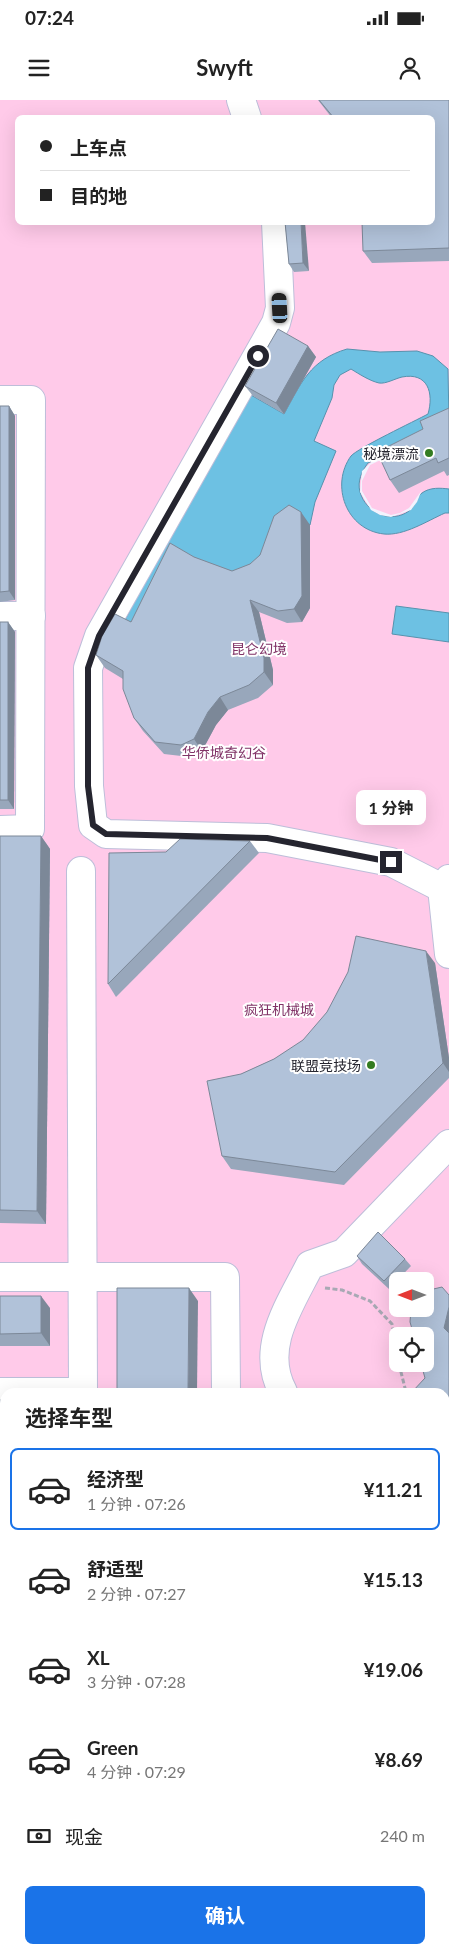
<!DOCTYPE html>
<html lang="zh">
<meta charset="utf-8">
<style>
body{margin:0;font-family:Lato,"Noto Sans SC",sans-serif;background:#f2f2f2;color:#222;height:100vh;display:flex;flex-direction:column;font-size:19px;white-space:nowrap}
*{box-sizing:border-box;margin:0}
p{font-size:16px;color:#767676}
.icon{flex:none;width:28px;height:28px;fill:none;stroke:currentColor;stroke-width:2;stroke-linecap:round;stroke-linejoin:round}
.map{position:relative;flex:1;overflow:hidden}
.panel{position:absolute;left:0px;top:1288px;width:450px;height:566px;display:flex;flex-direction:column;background:#fff;border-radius:15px 15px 0 0;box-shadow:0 5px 20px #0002}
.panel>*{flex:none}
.top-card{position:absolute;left:15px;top:15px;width:420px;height:110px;border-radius:8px;box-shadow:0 5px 20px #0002;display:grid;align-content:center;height:110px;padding:0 25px;background:#fff}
.needle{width:32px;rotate:270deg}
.tools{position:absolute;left:389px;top:1172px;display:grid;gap:10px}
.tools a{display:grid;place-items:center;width:45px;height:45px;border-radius:8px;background:#fff;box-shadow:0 5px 20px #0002;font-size:25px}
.end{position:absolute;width:22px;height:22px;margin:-11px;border:6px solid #25252f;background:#fff;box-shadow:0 0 0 2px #fff}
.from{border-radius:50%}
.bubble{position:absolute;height:35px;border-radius:8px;background:#fff;box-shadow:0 5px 20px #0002;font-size:16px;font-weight:700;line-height:35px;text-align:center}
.car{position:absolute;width:15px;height:30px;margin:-15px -8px;border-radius:6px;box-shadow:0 0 4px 1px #0007;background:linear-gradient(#222 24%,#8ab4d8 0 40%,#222 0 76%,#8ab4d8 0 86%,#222 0)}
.top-card b{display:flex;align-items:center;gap:18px;height:48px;font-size:19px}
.top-card b+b{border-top:1px solid #e0e0e0}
.top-card i{width:12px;height:12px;background:#222}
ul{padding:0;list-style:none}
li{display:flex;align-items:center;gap:15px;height:82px;margin:0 10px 8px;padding:0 15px;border:2px solid transparent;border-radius:8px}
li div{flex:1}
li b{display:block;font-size:19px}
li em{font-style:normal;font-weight:700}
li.active{border-color:#1a73e8}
li>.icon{width:45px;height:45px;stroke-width:1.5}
h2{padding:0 25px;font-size:22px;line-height:60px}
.pay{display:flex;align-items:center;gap:12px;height:55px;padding:0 25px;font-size:19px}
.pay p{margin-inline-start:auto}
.action{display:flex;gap:10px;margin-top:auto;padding:10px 25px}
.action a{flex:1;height:58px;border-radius:8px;background:#1a73e8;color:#fff;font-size:20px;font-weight:700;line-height:58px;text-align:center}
.status{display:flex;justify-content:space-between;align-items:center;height:35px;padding:0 25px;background:#fff;direction:ltr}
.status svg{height:14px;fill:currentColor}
header{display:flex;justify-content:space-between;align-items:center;height:65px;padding:0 25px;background:#fff;font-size:22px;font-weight:700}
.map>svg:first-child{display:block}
</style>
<div class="status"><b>07:24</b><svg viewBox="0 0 49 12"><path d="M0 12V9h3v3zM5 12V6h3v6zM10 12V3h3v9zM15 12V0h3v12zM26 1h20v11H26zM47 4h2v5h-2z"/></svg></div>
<header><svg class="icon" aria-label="menu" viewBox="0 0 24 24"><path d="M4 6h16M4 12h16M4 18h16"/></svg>Swyft<svg class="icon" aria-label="person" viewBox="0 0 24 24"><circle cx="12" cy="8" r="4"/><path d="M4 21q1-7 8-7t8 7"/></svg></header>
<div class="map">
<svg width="449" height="1853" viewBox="0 0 449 1853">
<rect width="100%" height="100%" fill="#f2f3fe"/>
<!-- green -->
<path fill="#ffcae9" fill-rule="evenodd" d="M0 0H449V1603L445 1602V1292H5V1507L0 1506ZM18 18H432V122H18ZM398 1181H425V1209H398ZM398 1236H425V1264H398Z"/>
<!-- water -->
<g fill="#6dc1e3" stroke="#5792ad">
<path d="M347 249 380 252 417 251 433 256 448 269 449 324 368 363C362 371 357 381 360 392 366 413 391 424 409 411 416 406 417 396 422 393 430 387 441 388 449 389V413H445C427 421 404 436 384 434 346 430 330 385 351 356 358 348 415 321 428 314 434 293 428 272 402 277 394 279 386 284 379 283 370 281 359 274 351 269L340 275 334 285 332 298 314 341 336 351 315 402 310 425 298 418 269 467 143 527 125 520 244 291 284 314C301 283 310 260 347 249Z"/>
<path d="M396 506 449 513V542L392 534Z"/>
</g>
<!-- pier -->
<path fill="#f2f3fe" d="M386 354 387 357 370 365 362 381V391L372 408 391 415 400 413 409 408 422 390 417 402 411 410 391 417 380 415 371 410 360 392 362 371 377 357Z"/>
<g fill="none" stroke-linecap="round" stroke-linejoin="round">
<defs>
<g id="minor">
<path d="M241 0 247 18"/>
<path d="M276 122 280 208 276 223 99 536 88 568 89 686 93 725 106 734 267 738 391 762 442 788"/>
<path d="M0 300H31L30 729 0 730"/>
<path d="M0 516H31"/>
<path d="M81 771 83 1292"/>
<path d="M449 779 442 788 449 854"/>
<path d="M0 1177H225L226 1292"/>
<path d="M0 1292H83"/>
<path d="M283 1292C259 1248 290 1205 310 1165L344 1153 449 1044"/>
<path d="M0 1518 5 1519"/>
<path d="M445 1566 449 1569"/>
<path d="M445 1624 449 1625"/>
<path d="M134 1849V1853"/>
</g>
</defs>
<!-- minor casing -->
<use href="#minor" stroke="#bdbed9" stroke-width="30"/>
<!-- path -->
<g stroke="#a8a9b4" stroke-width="3" stroke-dasharray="5 2.5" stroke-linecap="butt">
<path d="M325 1188 342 1190 370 1201 392 1224 398 1257"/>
<path d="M399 1264 406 1292"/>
<path d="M445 1356 449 1361"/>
</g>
<!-- minor -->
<use href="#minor" stroke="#fff" stroke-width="28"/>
</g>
<!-- wall -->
<g fill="#98a7bb">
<path d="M318 0H449V161L372 163 363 151 432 18H332Z"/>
<path d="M285 122 309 171 294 172 289 164Z"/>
<path d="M308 246 316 257 284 314 253 296 245 286Z"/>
<path d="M0 306H9L15 316V500L0 502Z"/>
<path d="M449 308V375L447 376 444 371 399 393 390 380 423 329Z"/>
<path d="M310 425V508L302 522 287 523 259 512 273 570V585L258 598 228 610 216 625 202 651 190 657 164 654 143 631 134 618 123 579 105 568 96 555 131 522 194 457 232 471 250 464Z"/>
<path d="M0 522H8L15 532 14 709H0Z"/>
<path d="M0 736H41L50 749 46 1124 0 1123Z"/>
<path d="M250 741 259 753 116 897 108 884 166 752Z"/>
<path d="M435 863 449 958V978L344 1085 231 1069 222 1056 241 974 274 959Z"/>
<path d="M357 1156 405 1159 411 1166 389 1189 362 1164Z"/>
<path d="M449 1195V1337L445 1333V1292L425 1278Z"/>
<path d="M0 1196 50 1208V1246H0Z"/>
<rect x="0" y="1300" width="5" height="107"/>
<path d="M0 1822 5 1829V1849H102L103 1853H8L0 1848Z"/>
</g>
<!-- shaded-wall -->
<g fill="#7c8898">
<path d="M301 122H305L309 171 303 163Z"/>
<path d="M308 246 316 257 284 314 276 303Z"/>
<path d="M9 306 15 316V500L9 491Z"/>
<path d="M301 412 310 425V508L302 522 294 509Z"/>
<path d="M250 500 259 512 273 570V585L264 572Z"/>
<path d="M8 522 15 532 14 709 8 700Z"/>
<path d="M220 597 228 610 216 625 202 651 194 639 208 612Z"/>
<path d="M41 736 50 749 46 1124 37 1111Z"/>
<path d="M426 851 435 863 449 958V972L443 963Z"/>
<path d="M189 1188 198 1201 197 1292H188Z"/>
<path d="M41 1196 50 1208V1246L41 1233Z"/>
<path d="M449 1207V1235L444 1228Z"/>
<path d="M94 1849H102L103 1853H94Z"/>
</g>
<!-- building -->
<g fill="#b1c2d9" stroke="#7c8898">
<path d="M319 0H449V148L363 151 362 122H432V18H334Z"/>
<path d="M285 122H301L303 163 289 164Z"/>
<path d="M278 229 308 246 276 303 245 286Z"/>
<path d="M0 306H9V491L0 492Z"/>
<path d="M449 308V358L438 363 436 358 390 380 377 352 423 329 420 321Z"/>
<path d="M289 405 301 412 302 496 294 509 278 511 250 500 264 558V572L249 585 220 597 208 612 194 639 181 645 155 642 134 618 123 589V571L96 555 102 536 115 514 131 522 170 443 194 457 232 471 250 464 260 455 274 416Z"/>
<rect x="0" y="522" width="8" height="178"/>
<path d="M0 736H41L37 1111 0 1110Z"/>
<path d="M180 739 250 741 108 884 109 753 166 752Z"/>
<path d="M356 836 426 851 443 963 335 1072 222 1056 207 981 241 974 274 959 303 940 327 912 348 872Z"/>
<path d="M378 1132 405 1159 384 1181 357 1156Z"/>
<path d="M442 1187 449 1195V1207L444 1228 449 1233V1333L445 1329V1292H412L425 1278 421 1264H425V1236H414L410 1222 411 1209H425V1191Z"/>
<path d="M117 1188H189L188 1292H117Z"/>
<path d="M0 1196H41V1233L0 1234Z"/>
<rect x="0" y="1300" width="5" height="94"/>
<path d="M445 1641 449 1642V1853H151V1849H445Z"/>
<path d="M0 1822 5 1829V1844L0 1841Z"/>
<rect x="12" y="1849" width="82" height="4"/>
</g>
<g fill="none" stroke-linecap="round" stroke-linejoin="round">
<!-- route -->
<path stroke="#25252f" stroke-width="6" d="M258 256 99 536 88 568V686L93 725 106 734 267 738 391 762"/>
</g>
<!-- markers -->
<g fill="#347c21" stroke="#fff" stroke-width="2">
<circle cx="429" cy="353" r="5"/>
<circle cx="371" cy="965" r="5"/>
</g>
<g text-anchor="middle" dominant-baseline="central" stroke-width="4" stroke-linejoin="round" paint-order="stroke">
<!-- poi labels -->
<g font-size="14" fill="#25252f" stroke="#fff" text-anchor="end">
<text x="419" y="353">秘境漂流</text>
<text x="361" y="965">联盟竞技场</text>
</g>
<!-- park labels -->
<g font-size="14" fill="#813367" stroke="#fff">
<text x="259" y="548">昆仑幻境</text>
<text x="224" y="652">华侨城奇幻谷</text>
<text x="279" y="909">疯狂机械城</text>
</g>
</g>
</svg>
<div class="tools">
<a><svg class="needle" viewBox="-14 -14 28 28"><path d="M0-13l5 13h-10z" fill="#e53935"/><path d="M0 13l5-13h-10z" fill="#767676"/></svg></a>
<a><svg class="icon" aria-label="locate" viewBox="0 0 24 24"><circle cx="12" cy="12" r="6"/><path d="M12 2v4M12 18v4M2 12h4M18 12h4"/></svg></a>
</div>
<i class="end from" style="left:258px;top:256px"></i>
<i class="end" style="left:391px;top:762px"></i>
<div class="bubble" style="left:356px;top:690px;width:70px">1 分钟</div>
<i class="car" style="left:280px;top:208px;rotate:357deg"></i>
<div class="top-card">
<b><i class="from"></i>上车点</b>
<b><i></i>目的地</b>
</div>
<section class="panel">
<h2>选择车型</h2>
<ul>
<li class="active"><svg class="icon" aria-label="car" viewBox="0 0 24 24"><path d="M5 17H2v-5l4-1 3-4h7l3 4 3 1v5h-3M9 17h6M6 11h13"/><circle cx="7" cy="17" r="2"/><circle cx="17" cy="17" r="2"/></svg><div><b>经济型</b><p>1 分钟 · 07:26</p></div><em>¥11.21</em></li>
<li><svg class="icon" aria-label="car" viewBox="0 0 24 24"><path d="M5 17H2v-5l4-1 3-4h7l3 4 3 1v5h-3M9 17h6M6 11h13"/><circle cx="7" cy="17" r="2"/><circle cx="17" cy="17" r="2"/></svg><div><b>舒适型</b><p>2 分钟 · 07:27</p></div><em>¥15.13</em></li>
<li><svg class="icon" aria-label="car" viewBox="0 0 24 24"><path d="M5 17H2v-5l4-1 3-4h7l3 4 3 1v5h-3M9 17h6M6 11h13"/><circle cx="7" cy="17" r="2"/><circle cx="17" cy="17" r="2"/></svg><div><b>XL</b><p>3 分钟 · 07:28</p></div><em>¥19.06</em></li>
<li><svg class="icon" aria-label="car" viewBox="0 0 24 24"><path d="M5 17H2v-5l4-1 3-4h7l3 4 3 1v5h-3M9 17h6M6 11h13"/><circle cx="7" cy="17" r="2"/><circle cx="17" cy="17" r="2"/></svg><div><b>Green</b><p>4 分钟 · 07:29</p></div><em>¥8.69</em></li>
</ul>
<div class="pay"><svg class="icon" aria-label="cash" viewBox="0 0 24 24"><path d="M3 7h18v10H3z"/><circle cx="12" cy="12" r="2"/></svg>现金<p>240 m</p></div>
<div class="action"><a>确认</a></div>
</section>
</div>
